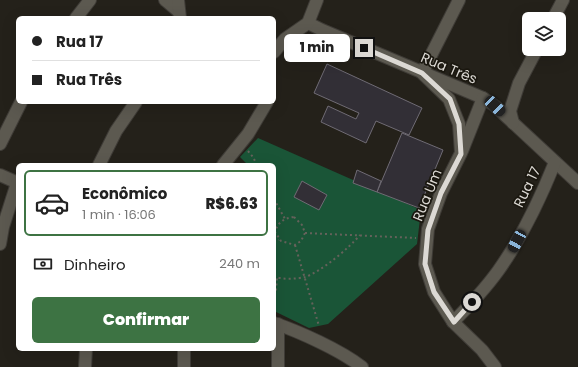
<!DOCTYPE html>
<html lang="pt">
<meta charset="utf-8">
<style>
body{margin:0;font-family:Poppins,sans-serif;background:#f2f2f2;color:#222;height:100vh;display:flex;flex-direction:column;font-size:15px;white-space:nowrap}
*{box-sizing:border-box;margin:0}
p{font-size:13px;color:#767676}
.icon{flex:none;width:22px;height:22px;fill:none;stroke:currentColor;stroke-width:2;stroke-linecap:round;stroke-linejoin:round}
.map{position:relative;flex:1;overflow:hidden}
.drawer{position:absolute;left:16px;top:163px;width:260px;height:188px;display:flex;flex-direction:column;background:#fff;border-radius:6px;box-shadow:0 4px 16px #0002}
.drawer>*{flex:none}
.guide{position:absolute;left:16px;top:16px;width:260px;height:88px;border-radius:6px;box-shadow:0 4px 16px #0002;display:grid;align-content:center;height:88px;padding:0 16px;background:#fff}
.controls{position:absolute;left:522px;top:12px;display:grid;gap:8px}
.controls a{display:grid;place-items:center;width:44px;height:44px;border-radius:6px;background:#fff;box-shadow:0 4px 16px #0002;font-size:20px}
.end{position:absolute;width:18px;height:18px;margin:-9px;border:5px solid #dcd9d4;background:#111;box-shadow:0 0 0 2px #111}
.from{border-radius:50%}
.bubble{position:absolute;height:28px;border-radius:6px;background:#fff;box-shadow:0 4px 16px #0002;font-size:13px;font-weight:800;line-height:28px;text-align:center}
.car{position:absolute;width:12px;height:24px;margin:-12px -6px;border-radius:5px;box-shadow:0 0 3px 1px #0007;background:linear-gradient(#222 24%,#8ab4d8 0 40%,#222 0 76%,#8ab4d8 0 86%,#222 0)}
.guide b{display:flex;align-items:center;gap:14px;height:38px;font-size:15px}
.guide b+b{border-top:1px solid #e0e0e0}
.guide i{width:10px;height:10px;background:#222}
ul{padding:7px 0 0;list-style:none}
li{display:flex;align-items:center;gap:12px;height:66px;margin:0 8px 6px;padding:0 8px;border:2px solid #e0e0e0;border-radius:6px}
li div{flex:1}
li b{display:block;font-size:15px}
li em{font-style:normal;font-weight:800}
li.selected{border-color:#3d7343}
li>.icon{width:36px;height:36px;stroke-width:1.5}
.pay{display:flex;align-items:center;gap:10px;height:44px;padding:0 16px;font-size:15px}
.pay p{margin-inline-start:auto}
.cta{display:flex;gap:8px;margin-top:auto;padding:8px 16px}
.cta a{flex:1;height:46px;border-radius:6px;background:#3d7343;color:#fff;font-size:16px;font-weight:800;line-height:46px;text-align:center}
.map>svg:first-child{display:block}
</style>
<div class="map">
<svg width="578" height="367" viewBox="0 0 578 367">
<rect width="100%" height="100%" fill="#24211a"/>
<!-- green -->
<path fill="#1a5537" d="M258 138 421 210 417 244 328 324 309 328 274 311V165H245L246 163 240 157Z"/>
<!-- building -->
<g fill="#322f36" stroke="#6f6b74">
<path d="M327 64 422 108 409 135 376 121 366 143 321 122 328 106 356 119 359 113 314 93Z"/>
<path d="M402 133 443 150 419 208 377 192Z"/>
<path d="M357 170 381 181 377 192 353 183Z"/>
<path d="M302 181 327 195 319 210 294 197Z"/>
</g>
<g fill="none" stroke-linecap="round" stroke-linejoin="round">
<defs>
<g id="minor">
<path d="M165 0 178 11"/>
<path d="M178 0 180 18"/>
<path d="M459 0 422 73 449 99 459 124 461 153 441 193 428 229 425 264 434 292 453 322 482 350 495 367"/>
<path d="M76 18 90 0"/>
<path d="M553 19 563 0"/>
<path d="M308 23 322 30 483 98 495 106 578 183"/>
<path d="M274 52 285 39 308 23 317 0"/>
<path d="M513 123 510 111 519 83 537 49"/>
<path d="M0 144 21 102"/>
<path d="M462 151 483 98"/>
<path d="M99 165 116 131 136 102"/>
<path d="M223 165 248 134 267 102"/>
<path d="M0 175 18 183"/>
<path d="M0 244 3 227 17 183"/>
<path d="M453 322C469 306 485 289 498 271 520 240 541 197 555 162"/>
<path d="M274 323C300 332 340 350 362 367"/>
<path d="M278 324V367"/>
<path d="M85 367 86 349"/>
<path d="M184 367V349"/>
</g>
</defs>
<!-- minor casing -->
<use href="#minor" stroke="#3f3c37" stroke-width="14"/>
<!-- path -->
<g stroke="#65625b" stroke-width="2" stroke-dasharray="2 3" stroke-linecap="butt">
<path d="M248 151 253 157 257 165"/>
<path d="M274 199 285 219"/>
<path d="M294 217 302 225 305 233 301 241 295 245 281 241 275 232C278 222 284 218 294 217Z"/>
<path d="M305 233 416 238"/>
<path d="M274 242 279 240"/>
<path d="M295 245 319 326"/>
<path d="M274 276C281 280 297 279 305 277 321 272 349 248 360 235"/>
<path d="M274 295 276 291 277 278"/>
</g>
<!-- minor -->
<use href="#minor" stroke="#5c5950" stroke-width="12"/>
</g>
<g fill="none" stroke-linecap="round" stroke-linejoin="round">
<!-- route -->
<path stroke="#dcd9d4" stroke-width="5" d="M364 48 422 73 450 99 459 124 461 154 441 193 428 230 425 264 434 292 454 322 472 302"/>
</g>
<g text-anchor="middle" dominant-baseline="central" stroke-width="3.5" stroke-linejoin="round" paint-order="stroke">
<!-- street labels -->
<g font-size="14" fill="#dcd9d4" stroke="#1b1810">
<text transform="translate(449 68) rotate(23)">Rua Três</text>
<text transform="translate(527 187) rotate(-64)">Rua 17</text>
<text transform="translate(427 195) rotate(-68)">Rua Um</text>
</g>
</g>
</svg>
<div class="controls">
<a><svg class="icon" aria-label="layers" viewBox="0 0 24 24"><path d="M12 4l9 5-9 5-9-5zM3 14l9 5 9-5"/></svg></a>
</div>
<i class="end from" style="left:472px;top:302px"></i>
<i class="end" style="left:364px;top:48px"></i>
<div class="bubble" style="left:284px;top:34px;width:66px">1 min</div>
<i class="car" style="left:495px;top:106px;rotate:134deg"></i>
<i class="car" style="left:517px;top:241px;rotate:208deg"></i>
<div class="guide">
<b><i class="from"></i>Rua 17</b>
<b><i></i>Rua Três</b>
</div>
<section class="drawer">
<ul>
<li class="selected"><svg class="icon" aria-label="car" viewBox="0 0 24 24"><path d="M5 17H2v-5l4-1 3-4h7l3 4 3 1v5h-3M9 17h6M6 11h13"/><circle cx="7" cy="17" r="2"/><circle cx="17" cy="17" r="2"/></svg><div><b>Econômico</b><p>1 min · 16:06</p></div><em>R$6.63</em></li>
</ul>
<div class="pay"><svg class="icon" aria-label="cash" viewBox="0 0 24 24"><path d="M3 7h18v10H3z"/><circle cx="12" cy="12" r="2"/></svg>Dinheiro<p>240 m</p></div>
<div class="cta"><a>Confirmar</a></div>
</section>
</div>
